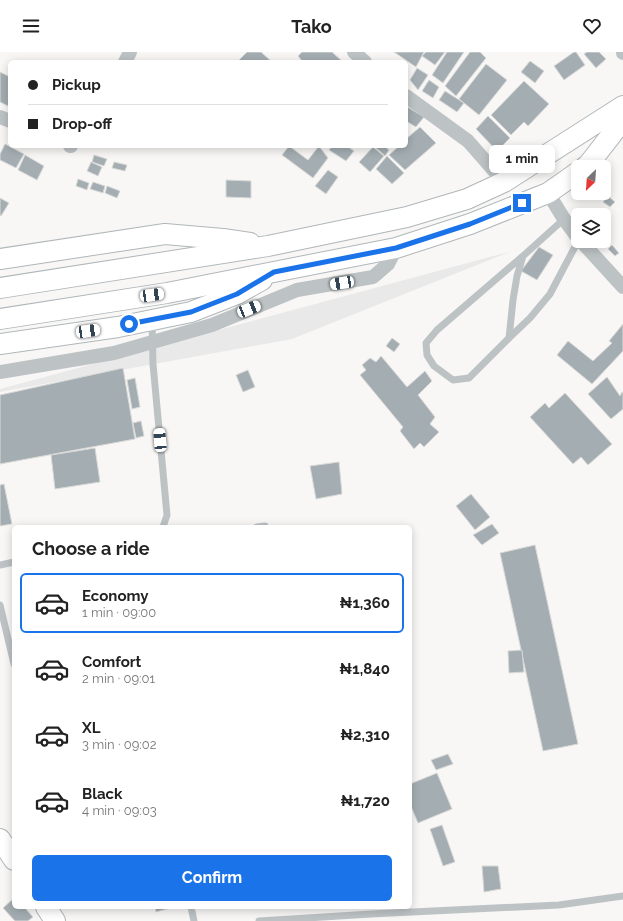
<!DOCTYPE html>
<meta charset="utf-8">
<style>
body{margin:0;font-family:Raleway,sans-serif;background:#f6f6f6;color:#222;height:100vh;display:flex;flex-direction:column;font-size:15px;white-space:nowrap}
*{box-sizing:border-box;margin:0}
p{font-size:13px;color:#767676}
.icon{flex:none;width:22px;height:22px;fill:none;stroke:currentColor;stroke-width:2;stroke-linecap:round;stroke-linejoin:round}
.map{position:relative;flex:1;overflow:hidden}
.details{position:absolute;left:12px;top:473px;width:400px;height:384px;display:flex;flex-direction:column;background:#fff;border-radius:6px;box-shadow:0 2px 10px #0003}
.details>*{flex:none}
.top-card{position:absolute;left:8px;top:8px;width:400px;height:88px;border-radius:6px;box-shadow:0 2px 10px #0003;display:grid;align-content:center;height:88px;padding:0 20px;background:#fff}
.needle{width:26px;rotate:205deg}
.buttons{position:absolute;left:571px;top:108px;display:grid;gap:8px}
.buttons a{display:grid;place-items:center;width:40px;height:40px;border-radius:6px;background:#fff;box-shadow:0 2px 10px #0003;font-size:20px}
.end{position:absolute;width:18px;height:18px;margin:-9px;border:5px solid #1a73e8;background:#fff;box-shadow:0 0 0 2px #fff}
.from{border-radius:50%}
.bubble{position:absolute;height:28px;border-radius:6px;background:#fff;box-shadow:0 2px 10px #0003;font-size:13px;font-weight:700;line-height:28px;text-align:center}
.car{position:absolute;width:12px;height:24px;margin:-12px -6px;border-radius:5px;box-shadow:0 0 3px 1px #0007;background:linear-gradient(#fff 24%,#345 0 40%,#fff 0 76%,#345 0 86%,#fff 0)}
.top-card b{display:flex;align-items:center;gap:14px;height:38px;font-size:15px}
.top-card b+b{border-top:1px solid #e0e0e0}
.top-card i{width:10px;height:10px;background:#222}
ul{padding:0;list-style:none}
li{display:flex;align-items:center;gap:12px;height:60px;margin:0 8px 6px;padding:0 12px;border:2px solid transparent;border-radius:6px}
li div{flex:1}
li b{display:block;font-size:15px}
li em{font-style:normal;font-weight:700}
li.on{border-color:#1a73e8}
li>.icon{width:36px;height:36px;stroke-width:1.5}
h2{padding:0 20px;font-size:18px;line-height:48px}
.button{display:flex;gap:8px;margin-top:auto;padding:8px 20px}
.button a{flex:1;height:46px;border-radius:6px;background:#1a73e8;color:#fff;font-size:16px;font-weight:700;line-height:46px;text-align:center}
header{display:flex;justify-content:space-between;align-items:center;height:52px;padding:0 20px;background:#fff;font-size:18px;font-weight:700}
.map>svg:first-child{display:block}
</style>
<header><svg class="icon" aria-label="menu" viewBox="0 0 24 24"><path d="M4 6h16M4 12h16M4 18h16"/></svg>Tako<svg class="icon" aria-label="heart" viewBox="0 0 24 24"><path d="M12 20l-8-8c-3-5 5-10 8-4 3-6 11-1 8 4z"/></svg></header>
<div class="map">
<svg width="623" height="869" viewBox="0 0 623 869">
<rect width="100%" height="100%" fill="#f8f7f5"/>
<!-- built -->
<path fill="#e9e9e9" d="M512 199 292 287 0 340V337Z"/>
<!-- building -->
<g fill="#a4aeb2" stroke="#d9d9d8">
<path d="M247 0H261L272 10H237Z"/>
<path d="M302 0H332L343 10H303L298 4Z"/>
<path d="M394 0H424L416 15Z"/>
<path d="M426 0H445L435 13 422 4Z"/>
<path d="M447 0H464L443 31 432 23Z"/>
<path d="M470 0H480L486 6 456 44 445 34Z"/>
<path d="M574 0H576L585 13 564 28 554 14Z"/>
<path d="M587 0H599L606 7 596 16 584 2Z"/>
<path d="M530 9 544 19 535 31 521 20Z"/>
<path d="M486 12 507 28 479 63 459 47Z"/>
<path d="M417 16 428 23 418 38 410 28Z"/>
<path d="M0 20 10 25V55L0 50Z"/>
<path d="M429 28 439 35 433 46 422 39Z"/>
<path d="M524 29 549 52 528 74 524 70 511 83 491 63Z"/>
<path d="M445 39 464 51 457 60 439 48Z"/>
<path d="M406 54 424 65 416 75 406 69Z"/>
<path d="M488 64 510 86 497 99 476 77Z"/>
<path d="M420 75 436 91 405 118 389 103 399 94H406V87Z"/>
<path d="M5 92 24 102 16 116 0 108V102Z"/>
<path d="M289 94 308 108 319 94 328 106 313 126 282 103Z"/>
<path d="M332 94H347L354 99 346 109 329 98Z"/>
<path d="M374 94H384L389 98 385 104Z"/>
<path d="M373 95 384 104 370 120 359 110Z"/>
<path d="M25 103 44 114 37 128 18 118Z"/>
<path d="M94 103 107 107 104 114 92 110Z"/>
<path d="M387 104 404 121 392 132 376 117Z"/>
<path d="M91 110 102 115 98 124 87 119Z"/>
<path d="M114 110 127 113 125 119 112 116Z"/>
<path d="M328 118 338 125 326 142 315 134Z"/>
<path d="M78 127 89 131 87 138 76 134Z"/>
<path d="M226 128 251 129V146L226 145Z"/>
<path d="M93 130 105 134 103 141 90 137Z"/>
<path d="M107 134 120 139 117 146 105 141Z"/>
<path d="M608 144 615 150 610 155 603 150Z"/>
<path d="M0 146 9 151 1 164 0 163Z"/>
<path d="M612 193 619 201 615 204 608 197Z"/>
<path d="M539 195 553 203 537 228 521 219Z"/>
<path d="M623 272V299L592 332 557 303 568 289 593 309 612 291 609 289Z"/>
<path d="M392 286 400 292 394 300 386 294Z"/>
<path d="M381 304 407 335 425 319 432 329 418 343 435 365 430 372 439 380 424 395 420 391 414 397 400 379 403 375 360 323 366 318 362 313 370 306 376 310Z"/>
<path d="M123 316 135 387 0 412V343Z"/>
<path d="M248 318 255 335 243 340 236 323Z"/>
<path d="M607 325 620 344 622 340H623V357L611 367 588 342Z"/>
<path d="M135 326 140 355 132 357 127 328Z"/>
<path d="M565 341 612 392 588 413 581 405 573 412 530 365 545 351 549 356Z"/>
<path d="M141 369 144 384 136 386 133 371Z"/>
<path d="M95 396 100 430 55 437 51 403Z"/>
<path d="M339 410 342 442 316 447 310 414Z"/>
<path d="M4 432 12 472 0 474V433Z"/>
<path d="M471 442 490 465 475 478 456 454Z"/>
<path d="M492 472 499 481 482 493 473 483Z"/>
<path d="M535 493 578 692 543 699 500 501Z"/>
<path d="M522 598 524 620 509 621 508 599Z"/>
<path d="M448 702 453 712 436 718 431 708Z"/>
<path d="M437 721 452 757 418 771 410 752V732Z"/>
<path d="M442 773 455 810 443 814 430 777Z"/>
<path d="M482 814H498L501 837 484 840Z"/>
<path d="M14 846V855H24L33 865 28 869H15L3 856Z"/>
<path d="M155 855H174L156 860Z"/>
</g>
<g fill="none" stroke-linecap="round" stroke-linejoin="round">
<defs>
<g id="secondary">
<path d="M585 115 588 113 623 68"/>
<path d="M0 207 165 182 223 187 250 191"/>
<path d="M0 236 268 194 407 165 467 147 504 130 623 54"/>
<path d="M0 267 167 241 396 196 470 172 548 141 578 120"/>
<path d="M0 292 118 275 191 260 237 242 262 228"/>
<path d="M0 787 14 808"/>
<path d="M46 855 55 869"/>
</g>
</defs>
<!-- secondary casing -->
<use href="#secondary" stroke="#b0b7ba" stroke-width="22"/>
<!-- lane -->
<g stroke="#bdc3c5" stroke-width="7">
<path d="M523 204 517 224 513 248 509 286 469 326 453 328 434 314 427 303 426 291 437 278 523 204 564 167"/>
<path d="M152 270 153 312 167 463 163 475"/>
<path d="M509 286 530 266 550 242 578 189"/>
<path d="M257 475 265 474"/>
<path d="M0 513 14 510"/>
<path d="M0 553 14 612"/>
<path d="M191 855 194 869"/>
<path d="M259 869 371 862 559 853 623 844"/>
</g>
<!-- street -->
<g stroke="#bdc3c5" stroke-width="14">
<path d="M354 0 365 10"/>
<path d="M623 0V1"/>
<path d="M125 10 130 0"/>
<path d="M406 44 468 89 504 130"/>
<path d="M0 65 10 69"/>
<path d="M70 94H71"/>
<path d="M548 141 564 167 578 186"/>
<path d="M581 189 623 235"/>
<path d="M0 320 114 301 212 273 297 238 373 225 388 212 396 196"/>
</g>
<!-- secondary -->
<use href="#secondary" stroke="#fff" stroke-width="20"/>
</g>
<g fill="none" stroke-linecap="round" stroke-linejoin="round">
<!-- route -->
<path stroke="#1a73e8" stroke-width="5" d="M129 272 191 260 237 242 274 220 396 196 470 172 522 151"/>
</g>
</svg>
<div class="buttons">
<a><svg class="needle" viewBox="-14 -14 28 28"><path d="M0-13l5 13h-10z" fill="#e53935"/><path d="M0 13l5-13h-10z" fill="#767676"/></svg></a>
<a><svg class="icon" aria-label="layers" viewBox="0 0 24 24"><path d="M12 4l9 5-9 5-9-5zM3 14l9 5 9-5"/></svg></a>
</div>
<i class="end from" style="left:129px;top:272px"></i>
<i class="end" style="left:522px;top:151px"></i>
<div class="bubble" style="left:489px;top:93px;width:66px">1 min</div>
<i class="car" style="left:342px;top:231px;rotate:261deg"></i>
<i class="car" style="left:152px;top:243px;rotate:82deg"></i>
<i class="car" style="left:249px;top:257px;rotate:68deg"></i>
<i class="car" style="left:88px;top:279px;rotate:82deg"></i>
<i class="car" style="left:160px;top:388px;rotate:355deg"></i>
<div class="top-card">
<b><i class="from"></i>Pickup</b>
<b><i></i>Drop-off</b>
</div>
<section class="details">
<h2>Choose a ride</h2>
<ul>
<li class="on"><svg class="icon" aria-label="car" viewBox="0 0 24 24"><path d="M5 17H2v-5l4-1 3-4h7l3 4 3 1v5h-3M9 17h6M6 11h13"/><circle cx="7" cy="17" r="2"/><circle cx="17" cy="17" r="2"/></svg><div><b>Economy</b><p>1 min · 09:00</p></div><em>₦1,360</em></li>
<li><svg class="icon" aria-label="car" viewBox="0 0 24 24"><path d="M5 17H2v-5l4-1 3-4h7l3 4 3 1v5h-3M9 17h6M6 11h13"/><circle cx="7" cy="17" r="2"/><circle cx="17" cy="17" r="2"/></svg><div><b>Comfort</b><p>2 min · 09:01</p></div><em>₦1,840</em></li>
<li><svg class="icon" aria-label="car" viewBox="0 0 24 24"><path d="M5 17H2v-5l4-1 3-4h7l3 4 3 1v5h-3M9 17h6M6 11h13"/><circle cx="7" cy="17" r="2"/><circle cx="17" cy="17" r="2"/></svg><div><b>XL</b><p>3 min · 09:02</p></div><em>₦2,310</em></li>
<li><svg class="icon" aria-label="car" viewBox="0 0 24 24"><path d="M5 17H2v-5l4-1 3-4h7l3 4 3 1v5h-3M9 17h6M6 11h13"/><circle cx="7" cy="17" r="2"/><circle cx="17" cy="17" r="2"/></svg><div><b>Black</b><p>4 min · 09:03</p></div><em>₦1,720</em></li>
</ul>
<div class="button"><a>Confirm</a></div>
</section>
</div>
